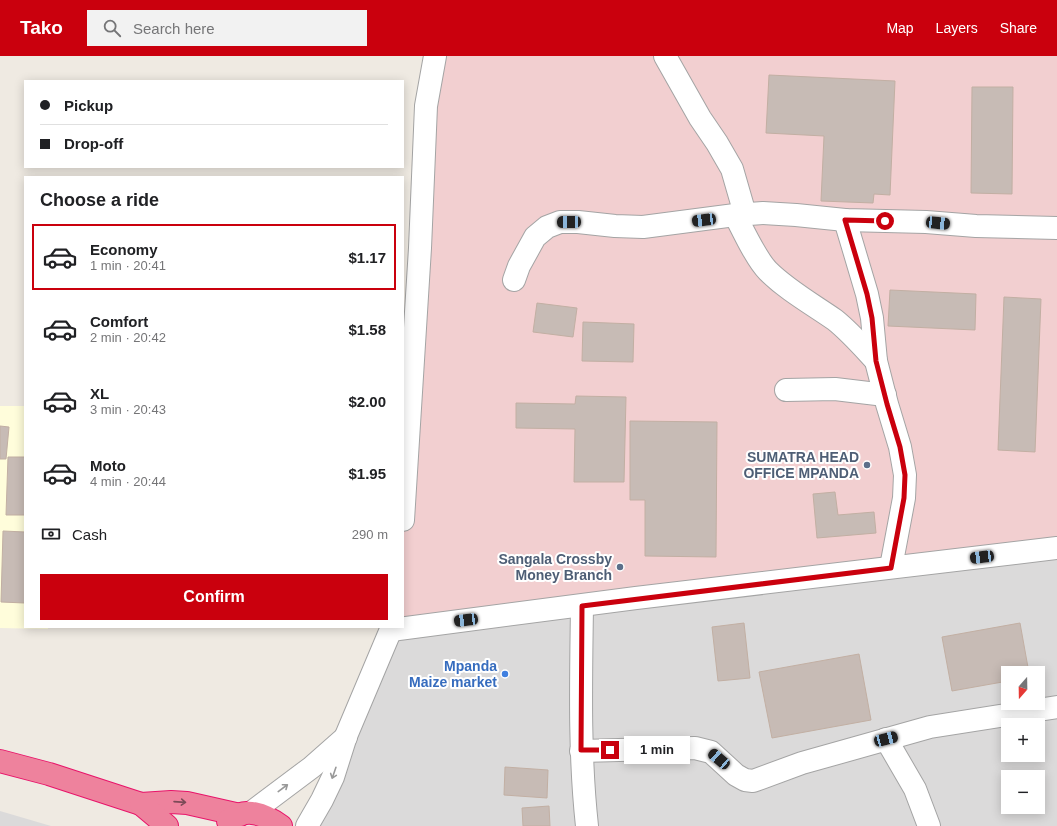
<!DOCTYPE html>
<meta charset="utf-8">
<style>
body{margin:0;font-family:Arial,sans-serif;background:#f2f2f2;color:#202124;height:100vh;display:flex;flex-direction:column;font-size:15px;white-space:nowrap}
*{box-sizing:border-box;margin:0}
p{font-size:13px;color:#757577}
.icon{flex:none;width:22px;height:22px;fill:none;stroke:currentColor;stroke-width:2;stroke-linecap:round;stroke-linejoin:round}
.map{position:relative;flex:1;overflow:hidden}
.sheet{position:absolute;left:24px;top:120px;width:380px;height:452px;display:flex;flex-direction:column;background:#fff;border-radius:0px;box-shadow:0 2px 10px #0003}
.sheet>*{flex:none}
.top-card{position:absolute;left:24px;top:24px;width:380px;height:88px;border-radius:0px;box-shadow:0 2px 10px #0003;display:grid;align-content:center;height:88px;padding:0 16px;background:#fff}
.needle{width:26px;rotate:200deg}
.controls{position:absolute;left:1001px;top:610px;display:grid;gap:8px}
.controls a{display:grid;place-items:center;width:44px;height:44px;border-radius:0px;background:#fff;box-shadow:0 2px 10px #0003;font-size:20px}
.end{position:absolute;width:18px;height:18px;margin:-9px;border:5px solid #ca000d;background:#fff;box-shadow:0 0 0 2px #fff}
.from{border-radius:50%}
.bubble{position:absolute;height:28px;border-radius:0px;background:#fff;box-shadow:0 2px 10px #0003;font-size:13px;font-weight:700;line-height:28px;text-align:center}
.car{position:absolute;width:12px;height:24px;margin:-12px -6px;border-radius:5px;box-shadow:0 0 3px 1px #0007;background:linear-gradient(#222 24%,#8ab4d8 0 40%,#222 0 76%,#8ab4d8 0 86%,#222 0)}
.top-card b{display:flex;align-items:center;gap:14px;height:38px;font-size:15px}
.top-card b+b{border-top:1px solid #e0e0e0}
.top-card i{width:10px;height:10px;background:#202124}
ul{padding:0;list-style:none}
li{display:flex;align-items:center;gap:12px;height:66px;margin:0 8px 6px;padding:0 8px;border:2px solid transparent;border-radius:0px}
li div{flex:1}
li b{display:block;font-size:15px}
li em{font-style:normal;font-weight:700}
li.current{border-color:#ca000d}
li>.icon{width:36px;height:36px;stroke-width:1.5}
h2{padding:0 16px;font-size:18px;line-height:48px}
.pay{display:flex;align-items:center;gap:10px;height:44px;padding:0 16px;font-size:15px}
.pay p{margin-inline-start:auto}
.primary-button{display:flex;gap:8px;margin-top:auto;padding:8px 16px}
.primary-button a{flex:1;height:46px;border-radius:0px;background:#ca000d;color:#fff;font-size:16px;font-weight:700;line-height:46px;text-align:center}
header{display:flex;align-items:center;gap:24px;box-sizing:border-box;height:56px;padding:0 20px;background:#ca000d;color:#fff}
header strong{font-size:19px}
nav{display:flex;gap:22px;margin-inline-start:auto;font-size:14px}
.search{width:280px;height:36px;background:#f2f2f2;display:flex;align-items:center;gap:10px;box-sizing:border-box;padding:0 14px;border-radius:0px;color:#757577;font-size:15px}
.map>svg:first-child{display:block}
</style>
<header>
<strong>Tako</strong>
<div class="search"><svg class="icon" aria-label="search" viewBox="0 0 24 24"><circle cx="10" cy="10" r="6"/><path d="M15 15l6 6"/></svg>Search here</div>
<nav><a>Map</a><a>Layers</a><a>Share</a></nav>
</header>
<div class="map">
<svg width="1057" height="770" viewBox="0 0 1057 770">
<rect width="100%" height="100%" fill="#efeae2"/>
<!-- residential -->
<g fill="#dbdada" fill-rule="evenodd">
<path d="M1057 492V770H299L391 574ZM1008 617H1038V647H1008ZM1008 669H1038V699H1008ZM1008 721H1038V751H1008Z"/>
<path d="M0 755 51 770H0Z"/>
</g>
<!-- commercial -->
<path fill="#f2cfd0" d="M435 0H1057V492L403 571V464Z"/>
<!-- education -->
<path fill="#fffddb" d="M0 350H25V571H48V573L0 572Z"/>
<!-- building -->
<g fill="#c7bbb5" stroke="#c2afa3">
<path d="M769 19 895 25 890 139 874 138 873 147 821 145 824 80 766 77Z"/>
<path d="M972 31H1013L1012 138 971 137Z"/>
<path d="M890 234 976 238 975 274 888 270Z"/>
<path d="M1004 241 1041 243 1035 396 998 394Z"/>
<path d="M537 247 577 252 573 281 533 276Z"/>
<path d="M583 266 634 268 633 306 582 305Z"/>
<path d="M576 340 626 341 624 426H574L575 373 516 372V347L575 348Z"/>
<path d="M630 365 717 366 716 501 645 500V444H630Z"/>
<path d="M0 370 9 371 6 403H0Z"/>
<path d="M8 401H25V459H6Z"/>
<path d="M835 436 838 459 874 456 876 477 817 482 813 438Z"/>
<path d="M3 475 25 476V547L1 546Z"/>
<path d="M744 567 750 622 718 625 712 571Z"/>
<path d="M1020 567 1029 617H1008V625L952 635 942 581Z"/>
<path d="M859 598 871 664 772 682 759 616Z"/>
<path d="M505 711 548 714 547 742 504 739Z"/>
<path d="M549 750 550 770H523L522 752Z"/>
</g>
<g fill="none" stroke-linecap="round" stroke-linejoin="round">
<defs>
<g id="minor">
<path d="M665 0 700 62 717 87 732 113 745 158"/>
<path d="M735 159C743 174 756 203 768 215 787 234 812 248 835 264 850 276 863 291 876 305"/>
<path d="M845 164 867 238 872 262 876 305 887 348 900 391 905 419 904 442 891 511"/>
<path d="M514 224 519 210 535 181 547 171 560 166H578L615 170 643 171 735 159 763 157 796 159 845 164 926 166 976 170 1057 172"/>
<path d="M786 334 835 333 885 339"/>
<path d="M403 464 420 192 426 50 435 0"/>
<path d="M582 550C581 623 579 697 587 770"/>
<path d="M391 574 636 542 1057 492"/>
<path d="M886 683 915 733 929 770"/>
<path d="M581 695 695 692 711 696 736 719 745 724 753 725 802 707 930 671 1057 651"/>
<path d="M252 756 312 711 346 681"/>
<path d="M307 770 322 744 333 721 346 680 392 571"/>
</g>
<g id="highway">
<path d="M0 705 49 718 141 748 171 746 187 747 240 759"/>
<path d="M141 748 167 770"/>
<path d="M228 765C246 750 264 758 281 770"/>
</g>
</defs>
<!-- minor casing -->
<use href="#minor" stroke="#a4a4a4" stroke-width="24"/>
<!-- highway casing -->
<use href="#highway" stroke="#e8146a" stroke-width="24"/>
<!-- minor -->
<use href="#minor" stroke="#fff" stroke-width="22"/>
<!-- highway -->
<use href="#highway" stroke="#ee829d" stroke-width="22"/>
</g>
<!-- one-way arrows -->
<defs><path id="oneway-shaft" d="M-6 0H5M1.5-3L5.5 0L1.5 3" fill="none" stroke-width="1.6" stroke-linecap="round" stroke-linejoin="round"/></defs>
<g stroke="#999">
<use href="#oneway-shaft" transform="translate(334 717) rotate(109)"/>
<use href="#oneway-shaft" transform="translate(283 732) rotate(-37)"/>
</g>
<use stroke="#7b4a57" href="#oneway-shaft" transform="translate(180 746) rotate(4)"/>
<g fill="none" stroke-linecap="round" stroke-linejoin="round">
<!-- route -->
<path stroke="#ca000d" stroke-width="5" d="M610 694H581L582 550 891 512 904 442 905 419 900 391 887 348 876 305 872 262 867 238 845 164 885 165"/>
</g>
<!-- markers -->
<g fill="#5c6f8a" stroke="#fff" stroke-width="1.5">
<circle cx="867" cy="409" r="4"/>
<circle cx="620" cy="511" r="4"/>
</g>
<circle fill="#3f7fe0" stroke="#fff" stroke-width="1.5" cx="505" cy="618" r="4"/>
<g text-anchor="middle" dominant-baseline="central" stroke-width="4" stroke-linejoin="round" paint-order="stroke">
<!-- service labels -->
<g font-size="14" font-weight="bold" fill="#4e5e75" stroke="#fff" text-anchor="end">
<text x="859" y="401">SUMATRA HEAD<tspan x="859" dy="16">OFFICE MPANDA</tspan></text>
<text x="612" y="503">Sangala Crossby<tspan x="612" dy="16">Money Branch</tspan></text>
</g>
<!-- shop labels -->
<g font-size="14" font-weight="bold" fill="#366cbe" stroke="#fff" text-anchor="end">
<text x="497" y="610">Mpanda<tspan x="497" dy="16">Maize market</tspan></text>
</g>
</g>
</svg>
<div class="controls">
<a><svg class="needle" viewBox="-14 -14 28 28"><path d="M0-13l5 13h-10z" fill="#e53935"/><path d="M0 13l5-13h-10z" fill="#757577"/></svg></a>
<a>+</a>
<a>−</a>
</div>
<i class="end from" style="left:885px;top:165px"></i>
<i class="end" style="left:610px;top:694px"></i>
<div class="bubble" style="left:624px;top:680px;width:66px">1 min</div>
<i class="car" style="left:704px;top:164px;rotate:263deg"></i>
<i class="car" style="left:569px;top:166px;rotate:269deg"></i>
<i class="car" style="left:938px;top:167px;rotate:96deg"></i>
<i class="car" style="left:982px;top:501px;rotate:263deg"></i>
<i class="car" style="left:466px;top:564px;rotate:263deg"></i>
<i class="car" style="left:886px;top:683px;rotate:75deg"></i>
<i class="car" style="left:719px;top:703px;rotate:311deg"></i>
<div class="top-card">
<b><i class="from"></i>Pickup</b>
<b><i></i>Drop-off</b>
</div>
<section class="sheet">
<h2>Choose a ride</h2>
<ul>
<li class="current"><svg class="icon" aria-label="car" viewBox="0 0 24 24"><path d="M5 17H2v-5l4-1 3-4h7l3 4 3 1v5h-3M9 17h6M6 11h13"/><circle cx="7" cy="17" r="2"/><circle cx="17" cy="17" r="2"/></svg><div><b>Economy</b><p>1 min · 20:41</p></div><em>$1.17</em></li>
<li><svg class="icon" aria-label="car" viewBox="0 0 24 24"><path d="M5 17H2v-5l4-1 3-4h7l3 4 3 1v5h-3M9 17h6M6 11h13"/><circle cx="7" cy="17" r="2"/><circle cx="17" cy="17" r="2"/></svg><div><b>Comfort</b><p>2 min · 20:42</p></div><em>$1.58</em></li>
<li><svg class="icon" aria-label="car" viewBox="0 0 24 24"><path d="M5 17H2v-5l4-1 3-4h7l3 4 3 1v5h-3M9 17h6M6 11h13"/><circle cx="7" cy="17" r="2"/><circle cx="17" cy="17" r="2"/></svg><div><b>XL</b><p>3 min · 20:43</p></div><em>$2.00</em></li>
<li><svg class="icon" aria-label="car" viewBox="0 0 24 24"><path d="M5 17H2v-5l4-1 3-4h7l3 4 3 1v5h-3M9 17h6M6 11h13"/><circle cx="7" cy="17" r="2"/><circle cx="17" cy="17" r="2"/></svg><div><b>Moto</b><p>4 min · 20:44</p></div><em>$1.95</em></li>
</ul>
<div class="pay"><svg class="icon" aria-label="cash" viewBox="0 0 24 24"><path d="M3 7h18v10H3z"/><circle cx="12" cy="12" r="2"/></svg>Cash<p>290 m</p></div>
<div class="primary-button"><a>Confirm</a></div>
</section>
</div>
